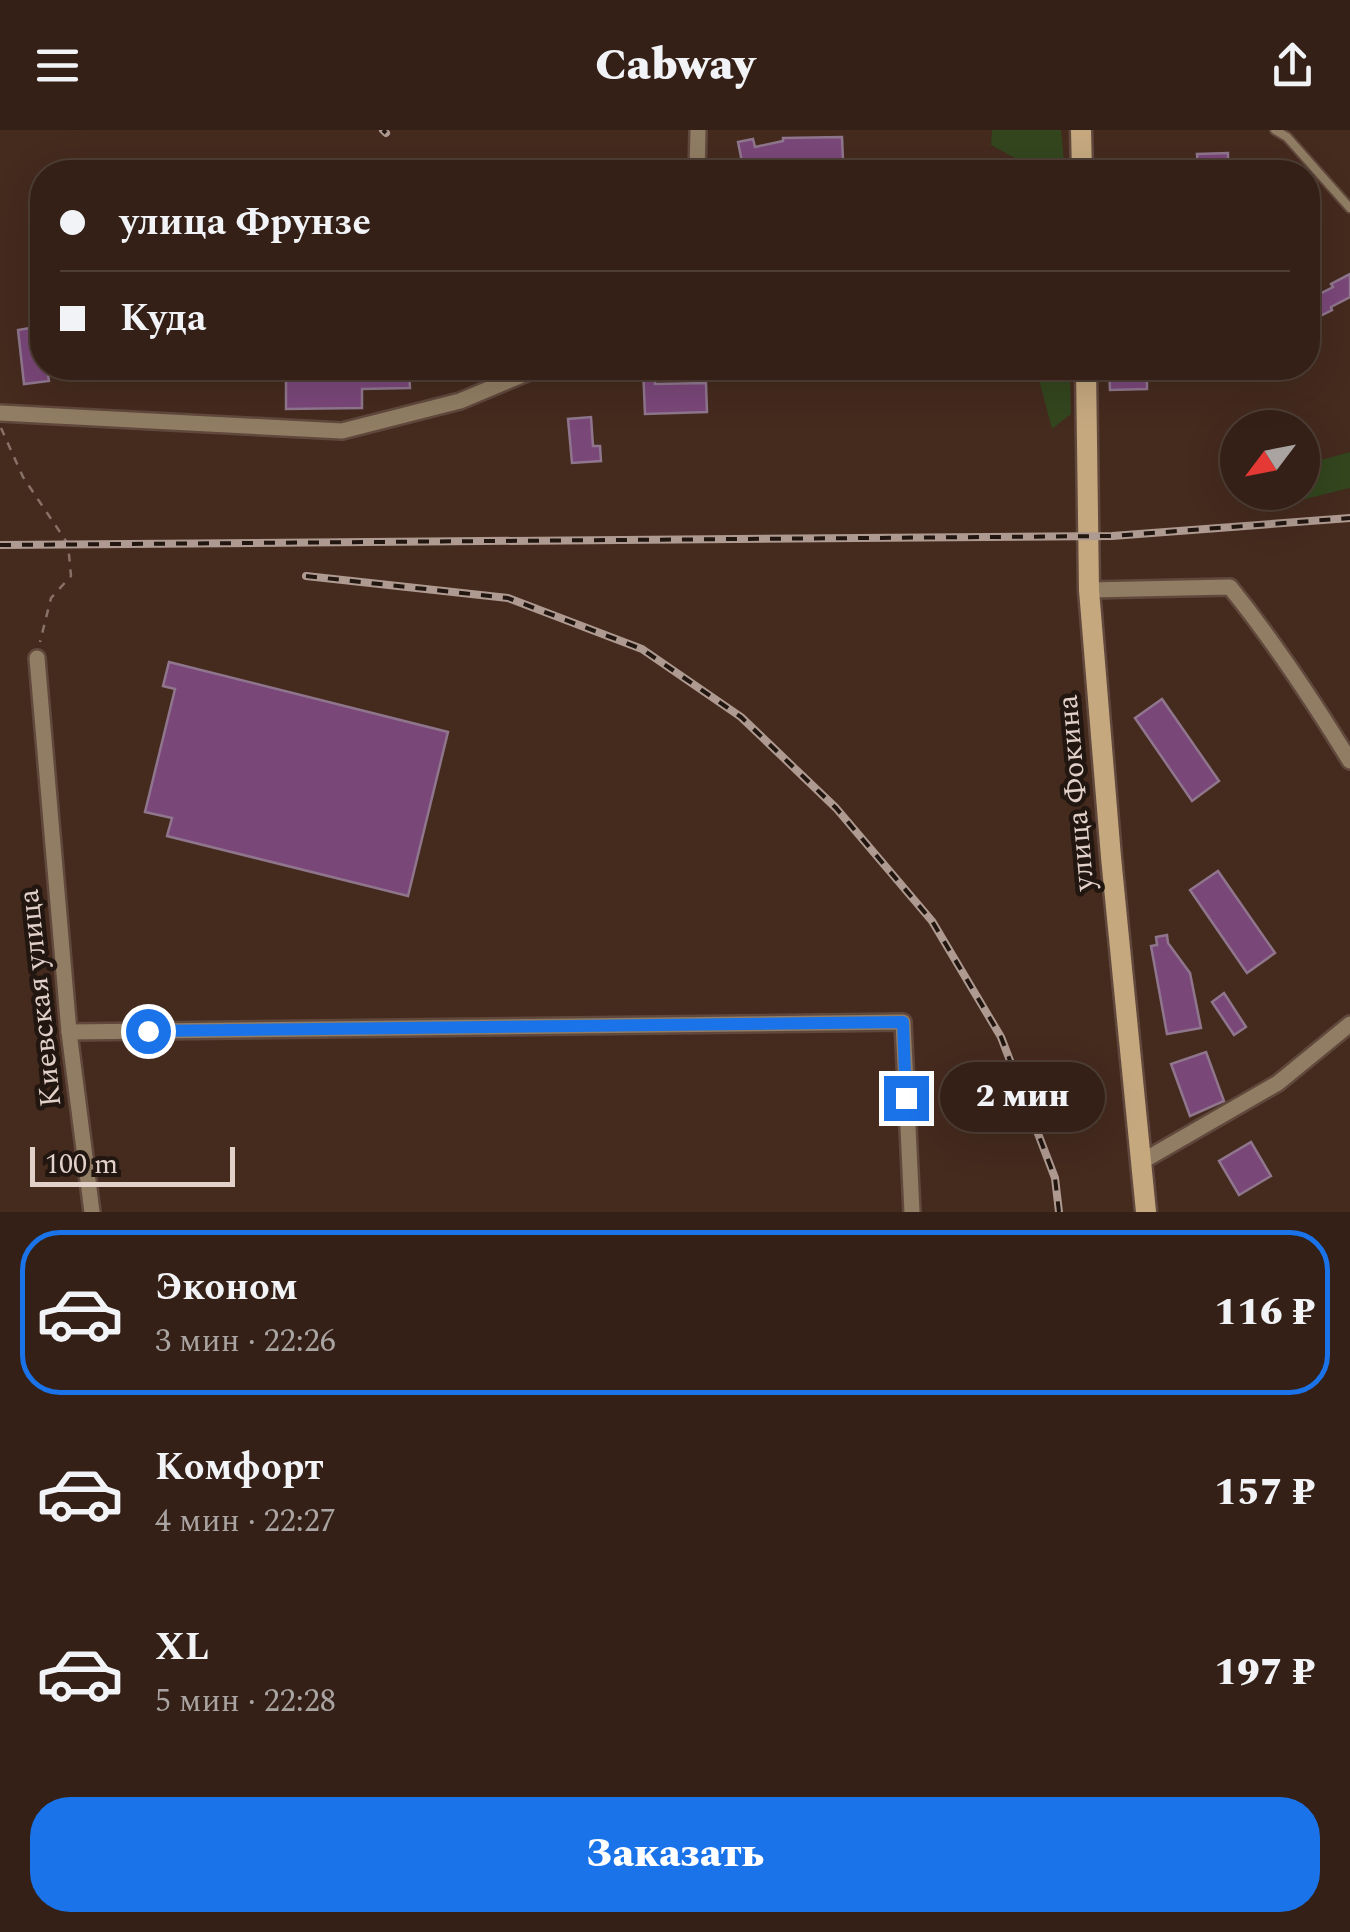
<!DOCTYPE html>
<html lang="ru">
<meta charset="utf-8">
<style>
body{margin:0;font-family:Spectral,serif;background:#3c281f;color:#f1f3f6;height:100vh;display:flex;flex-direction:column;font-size:38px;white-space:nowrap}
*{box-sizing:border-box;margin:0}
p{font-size:32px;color:#a9a3a1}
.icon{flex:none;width:55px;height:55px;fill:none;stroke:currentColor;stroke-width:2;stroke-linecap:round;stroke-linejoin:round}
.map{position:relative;height:1082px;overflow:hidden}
.drawer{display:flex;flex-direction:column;background:#342016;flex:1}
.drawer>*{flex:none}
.hud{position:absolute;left:30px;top:30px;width:1290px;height:220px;border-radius:40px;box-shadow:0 10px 40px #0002,0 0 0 2px #4e3e35;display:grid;align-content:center;height:220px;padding:0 30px;background:#342016}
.needle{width:65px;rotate:238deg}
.buttons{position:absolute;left:1220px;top:280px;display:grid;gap:20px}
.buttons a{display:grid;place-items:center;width:100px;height:100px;border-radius:50%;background:#342016;box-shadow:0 10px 40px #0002,0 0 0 2px #4e3e35;font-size:50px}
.scale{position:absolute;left:30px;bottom:25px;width:205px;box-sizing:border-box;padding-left:10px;border:5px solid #e2d1c9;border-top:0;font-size:28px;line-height:35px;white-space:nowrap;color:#e2d1c9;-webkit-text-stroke:8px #221611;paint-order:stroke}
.end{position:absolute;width:45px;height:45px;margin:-22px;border:12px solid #1a73e8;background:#fff;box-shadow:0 0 0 5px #fff}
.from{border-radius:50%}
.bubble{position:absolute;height:70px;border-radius:35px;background:#342016;box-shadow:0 10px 40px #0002,0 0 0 2px #4e3e35;font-size:32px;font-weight:800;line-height:70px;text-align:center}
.hud b{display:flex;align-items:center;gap:35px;height:95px;font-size:38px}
.hud b+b{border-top:2px solid #4e3e35}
.hud i{width:25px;height:25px;background:#f1f3f6}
ul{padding:18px 0 0;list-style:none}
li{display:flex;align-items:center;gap:30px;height:165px;margin:0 20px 15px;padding:0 10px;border:5px solid transparent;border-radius:40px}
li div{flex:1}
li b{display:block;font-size:38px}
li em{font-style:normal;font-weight:800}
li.active{border-color:#1a73e8}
li>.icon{width:90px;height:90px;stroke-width:1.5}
.primary-button{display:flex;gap:20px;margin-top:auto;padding:20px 30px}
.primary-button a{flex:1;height:115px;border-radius:40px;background:#1a73e8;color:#fff;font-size:40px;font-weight:800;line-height:115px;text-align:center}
header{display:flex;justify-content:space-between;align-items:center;height:130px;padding:0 30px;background:#342016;font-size:45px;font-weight:800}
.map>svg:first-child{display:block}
</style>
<header><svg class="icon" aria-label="menu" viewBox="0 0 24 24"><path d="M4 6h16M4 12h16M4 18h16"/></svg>Cabway<svg class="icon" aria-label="share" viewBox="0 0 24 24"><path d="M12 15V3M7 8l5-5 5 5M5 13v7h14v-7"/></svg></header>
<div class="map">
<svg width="1350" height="1082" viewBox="0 0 1350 1082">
<rect width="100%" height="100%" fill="#452a1e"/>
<!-- green -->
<g fill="#33461e">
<path d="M992 0H1061L1065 42H1035V39L991 15Z"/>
<path d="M1036 238H1070L1071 284 1052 299Z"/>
<path d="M1350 322V358L1289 373 1283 363 1302 362 1303 335Z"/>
</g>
<!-- building -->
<g fill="#7a4779" stroke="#8f768d" stroke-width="2.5">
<path d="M842 7 843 30H826V42H744L738 12 753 9 755 17 783 11V8Z"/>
<path d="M1228 23V42H1198L1197 24Z"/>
<path d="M1350 144V167L1331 177 1332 180 1308 192V170L1333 157 1331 154Z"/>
<path d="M42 196V238H47L49 251 24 254 18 200Z"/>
<path d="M381 238H409L410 258 362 259V278L286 279V247L381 246Z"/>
<path d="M643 238H655V254L706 253 707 282 645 284Z"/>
<path d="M1109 238H1147V259L1110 260Z"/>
<path d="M591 287 593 316H600L601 331 572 333 568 289Z"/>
<path d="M169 532 448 602 408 766 167 706 172 688 145 682 175 559 163 556Z"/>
<path d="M1162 569 1219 651 1192 671 1135 588Z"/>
<path d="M1218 741 1275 823 1247 843 1190 760Z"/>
<path d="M1167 805 1168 813 1190 843 1201 898 1167 904 1151 816 1157 815 1156 807Z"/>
<path d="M1224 863 1246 897 1234 905 1212 872Z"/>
<path d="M1206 922 1224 971 1190 986 1171 934Z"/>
<path d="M1251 1012 1271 1046 1239 1065 1219 1031Z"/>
</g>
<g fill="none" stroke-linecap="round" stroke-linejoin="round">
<defs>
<path id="service" d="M1275 0 1287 7 1350 78"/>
<g id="minor">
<path d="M697 42 698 0"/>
<path d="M0 283 342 301 460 271 539 238"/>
<path d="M1089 460 1230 457C1275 513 1312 569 1350 631"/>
<path d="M37 528 69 902 92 1082"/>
<path d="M69 902 903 892 912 1082"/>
<path d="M1141 1032 1278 953 1350 894"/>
</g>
<g id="secondary">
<path d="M1081 0 1082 42"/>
<path d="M1086 238 1089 460 1111 727 1146 1082"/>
</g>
</defs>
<!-- service casing -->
<use href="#service" stroke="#61483d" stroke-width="12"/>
<!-- minor casing -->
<use href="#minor" stroke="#61483d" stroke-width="20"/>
<!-- secondary casing -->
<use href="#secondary" stroke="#61483d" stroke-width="25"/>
<!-- path -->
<path stroke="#887167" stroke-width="2.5" stroke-dasharray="8 8" stroke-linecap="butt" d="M1 298 23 347 68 414 71 446 51 468 40 512"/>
<!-- service -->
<use href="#service" stroke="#907d63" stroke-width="8"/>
<!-- minor -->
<use href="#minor" stroke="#907d63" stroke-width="15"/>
<!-- secondary -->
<use href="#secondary" stroke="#c5a87e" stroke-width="20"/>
<defs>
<g id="rail">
<path d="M383 0 386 3"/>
<path d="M0 415 1112 406 1350 388"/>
<path d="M306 446 508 468 642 519 741 587 836 678 932 791 1001 907 1055 1048 1059 1082"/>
</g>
</defs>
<!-- rail casing -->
<use href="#rail" stroke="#ae9a90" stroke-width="8"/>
<!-- rail -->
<use href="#rail" stroke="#221611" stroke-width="4" stroke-dasharray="11" stroke-linecap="butt"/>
</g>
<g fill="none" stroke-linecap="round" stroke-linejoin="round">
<!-- route -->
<path stroke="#1a73e8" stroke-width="12" d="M148 901 903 892 906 968"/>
</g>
<g text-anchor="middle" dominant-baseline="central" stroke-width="9" stroke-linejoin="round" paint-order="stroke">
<!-- street labels -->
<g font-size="30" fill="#e2d1c9" stroke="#221611">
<text transform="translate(1076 663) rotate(-95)">улица Фокина</text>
<text transform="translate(40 868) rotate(-96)">Киевская улица</text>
</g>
</g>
</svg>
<div class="buttons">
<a><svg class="needle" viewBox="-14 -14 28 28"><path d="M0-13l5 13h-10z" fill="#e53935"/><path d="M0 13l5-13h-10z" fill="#a9a3a1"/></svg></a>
</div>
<div class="scale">100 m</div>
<i class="end from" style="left:148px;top:901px"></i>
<i class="end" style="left:906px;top:968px"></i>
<div class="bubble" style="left:940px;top:932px;width:165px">2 мин</div>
<div class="hud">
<b><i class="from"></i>улица Фрунзе</b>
<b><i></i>Куда</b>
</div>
</div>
<section class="drawer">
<ul>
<li class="active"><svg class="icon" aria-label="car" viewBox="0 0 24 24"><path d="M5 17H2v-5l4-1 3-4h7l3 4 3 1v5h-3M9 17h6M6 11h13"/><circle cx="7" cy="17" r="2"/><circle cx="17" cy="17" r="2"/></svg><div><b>Эконом</b><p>3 мин · 22:26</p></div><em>116 ₽</em></li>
<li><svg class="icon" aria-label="car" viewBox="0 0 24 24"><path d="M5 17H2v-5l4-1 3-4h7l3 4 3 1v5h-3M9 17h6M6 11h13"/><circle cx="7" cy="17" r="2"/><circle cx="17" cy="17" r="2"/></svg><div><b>Комфорт</b><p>4 мин · 22:27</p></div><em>157 ₽</em></li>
<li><svg class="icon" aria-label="car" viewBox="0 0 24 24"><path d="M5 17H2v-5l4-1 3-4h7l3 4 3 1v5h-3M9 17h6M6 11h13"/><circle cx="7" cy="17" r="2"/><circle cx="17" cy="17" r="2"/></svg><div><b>XL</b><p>5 мин · 22:28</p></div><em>197 ₽</em></li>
</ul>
<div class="primary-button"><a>Заказать</a></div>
</section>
